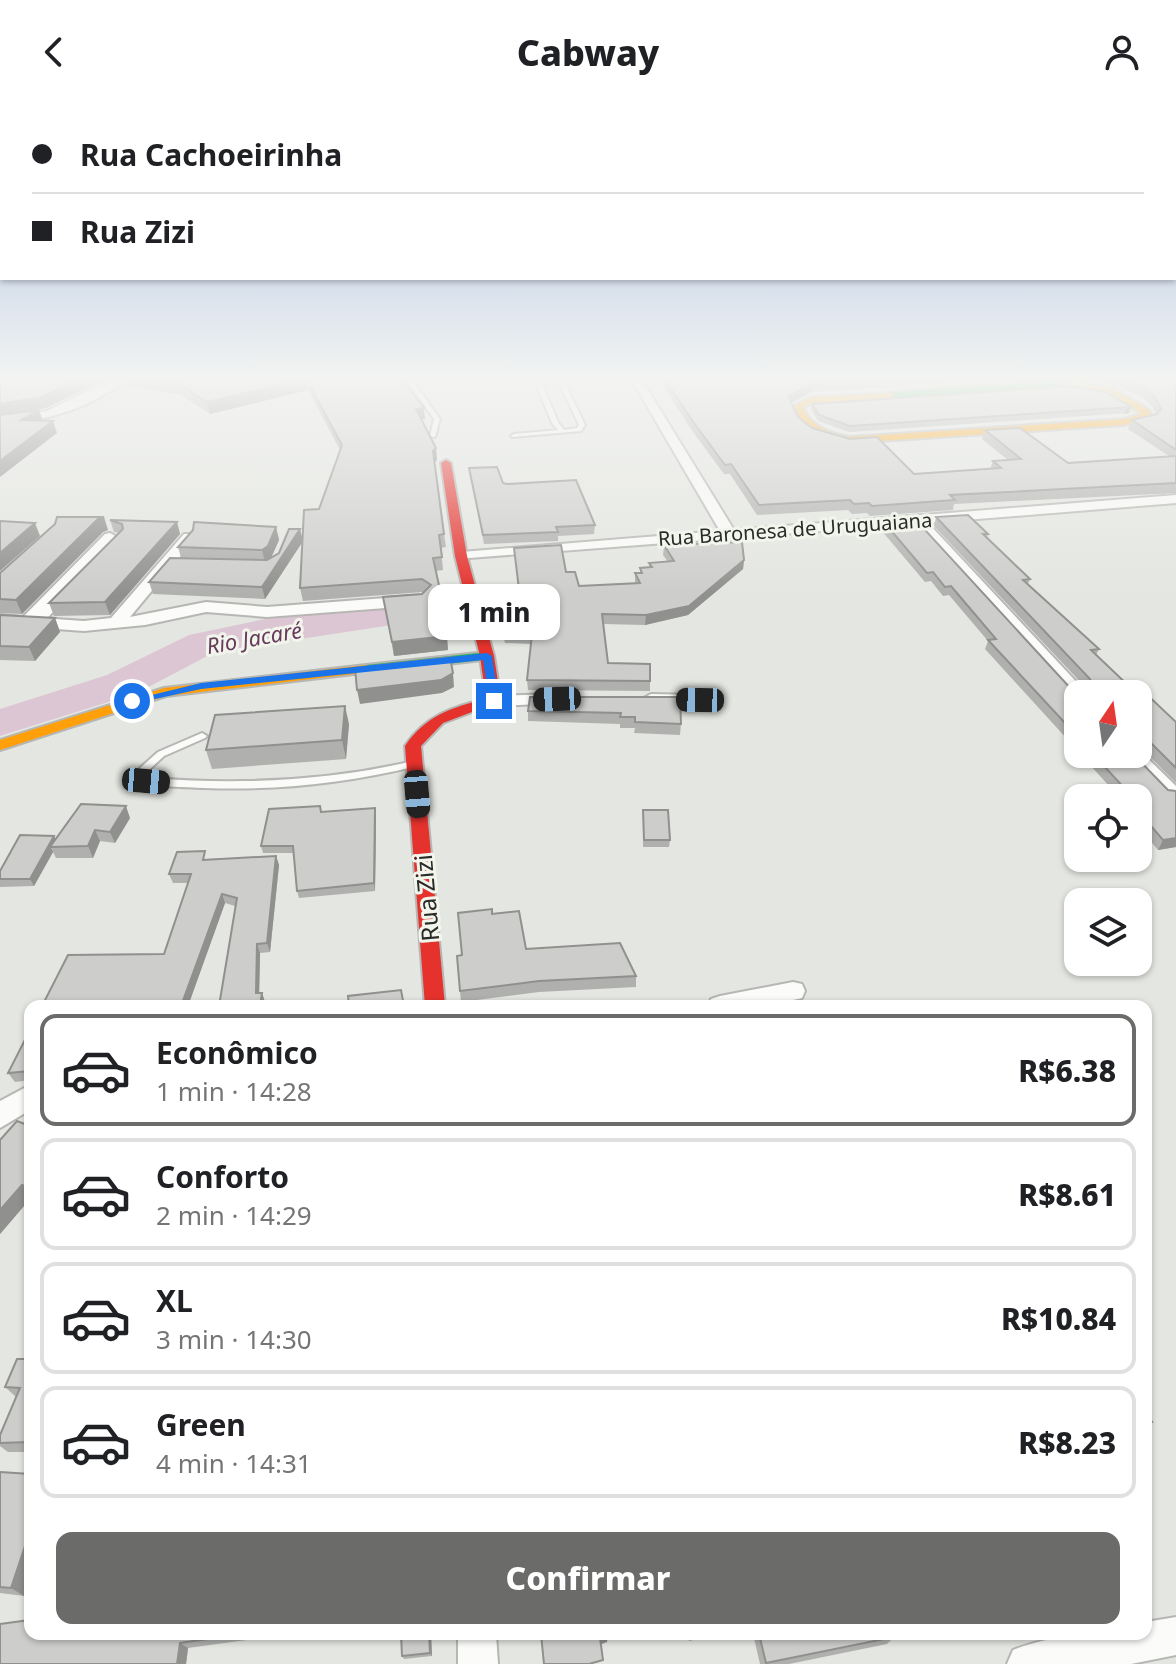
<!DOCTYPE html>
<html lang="pt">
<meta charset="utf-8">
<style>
body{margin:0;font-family:"Noto Sans",sans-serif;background:#f6f6f6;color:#202124;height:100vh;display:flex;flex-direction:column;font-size:30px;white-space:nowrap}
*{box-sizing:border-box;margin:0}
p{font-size:26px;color:#757577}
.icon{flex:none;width:44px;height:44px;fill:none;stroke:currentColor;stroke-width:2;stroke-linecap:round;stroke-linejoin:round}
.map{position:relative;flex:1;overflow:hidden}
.sheet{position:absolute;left:24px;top:896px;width:1128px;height:640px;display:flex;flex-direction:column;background:#fff;border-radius:16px;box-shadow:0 2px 6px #0004}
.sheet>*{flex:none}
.guide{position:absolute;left:0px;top:0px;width:1176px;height:176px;box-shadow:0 2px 6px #0004;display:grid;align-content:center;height:176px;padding:0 32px;background:#fff}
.needle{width:52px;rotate:13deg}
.fabs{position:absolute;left:1064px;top:576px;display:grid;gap:16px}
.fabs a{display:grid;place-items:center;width:88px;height:88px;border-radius:16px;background:#fff;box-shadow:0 2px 6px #0004;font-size:40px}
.end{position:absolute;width:36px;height:36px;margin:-18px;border:10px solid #1a73e8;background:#fff;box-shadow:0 0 0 4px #fff}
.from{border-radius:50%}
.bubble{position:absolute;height:56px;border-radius:16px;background:#fff;box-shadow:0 2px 6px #0004;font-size:26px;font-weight:800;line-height:56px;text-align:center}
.car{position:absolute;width:24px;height:48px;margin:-24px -12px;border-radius:10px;box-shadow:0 0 6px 2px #0007;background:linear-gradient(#222 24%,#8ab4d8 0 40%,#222 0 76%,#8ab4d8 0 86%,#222 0)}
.guide b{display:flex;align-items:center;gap:28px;height:76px;font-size:30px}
.guide b+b{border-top:2px solid #e0e0e0}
.guide i{width:20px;height:20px;background:#202124}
ul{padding:14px 0 0;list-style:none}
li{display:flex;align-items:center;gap:24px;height:112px;margin:0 16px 12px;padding:0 16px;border:4px solid #e0e0e0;border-radius:16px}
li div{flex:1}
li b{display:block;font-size:30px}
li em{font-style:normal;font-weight:800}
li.selected{border-color:#6b6c69}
li>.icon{width:72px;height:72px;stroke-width:1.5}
.button{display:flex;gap:16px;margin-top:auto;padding:16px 32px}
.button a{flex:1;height:92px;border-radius:16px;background:#6b6c69;color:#fff;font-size:32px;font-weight:800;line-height:92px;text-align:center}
header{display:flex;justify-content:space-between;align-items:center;height:104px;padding:0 32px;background:#fff;font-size:36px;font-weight:800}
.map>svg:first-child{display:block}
</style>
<header><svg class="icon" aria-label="back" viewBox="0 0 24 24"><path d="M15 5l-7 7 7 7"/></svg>Cabway<svg class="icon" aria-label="person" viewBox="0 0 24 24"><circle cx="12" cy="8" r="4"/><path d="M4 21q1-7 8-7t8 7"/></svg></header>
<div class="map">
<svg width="1176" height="1560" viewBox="0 0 1176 1560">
<rect width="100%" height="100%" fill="#e4e6e1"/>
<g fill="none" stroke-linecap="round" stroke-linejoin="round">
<!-- river -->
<path fill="#dcc6d4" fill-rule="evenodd" d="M425 495 438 498 444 506 438 514 215 548 137 589 0 632V605L107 571 189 531 270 514Z"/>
<defs>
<g id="lane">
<path d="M404 273H410L440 315 435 333 430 332 434 315Z"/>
<path d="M537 273 540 275 558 318 564 326 577 324 579 321 556 273H562L585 321 581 327 512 333 511 332 514 330 558 326 552 319 534 275Z"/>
<path d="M57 494 64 496 41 521H35V517Z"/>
<path d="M202 629 207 632 205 634 164 652 150 665 151 674C240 681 327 677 414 657L419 660 417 662C347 679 276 687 204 684 184 683 163 683 143 679L140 664 158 648Z"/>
</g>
<g id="street">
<path d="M116 273H129C95 303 45 318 0 320V314L47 307Z"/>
<path d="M630 273H640L734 426 1176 391V399L928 419 1084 586 1087 590H1078V595L1072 594 914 420 456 455V449L461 448 720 427Z"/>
<path d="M991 273H1003L1013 282 1004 284Z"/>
<path d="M110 429 117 433 115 436 40 514 84 517 111 514 184 430H194V436L130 513 206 498 267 503 412 492 420 497 412 502 267 513 206 508 145 521 84 527 0 521V511L23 513 105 430Z"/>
<path d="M556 590 565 595 562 599 494 602 485 597 494 592Z"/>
<path d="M651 590 700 591 709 596 700 601 645 599 642 595Z"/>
<path d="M1138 645 1176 682V695L1165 694 1124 650H1138Z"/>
<path d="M793 878 802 880 805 887 802 894 766 902H708L711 895 720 892Z"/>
<path d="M30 981V1006L0 1024V997Z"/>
<path d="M1176 1513V1551L1131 1560H1007L1013 1546C1055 1529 1101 1530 1146 1530V1518Z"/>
<path d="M458 1530H496L498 1560H458Z"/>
</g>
<g id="fast">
<path d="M1069 276 1072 281 892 294 887 291 892 288Z"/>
<path d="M487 548 492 549V555L366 569 359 565 366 561Z"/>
</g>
<g id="slow">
<path d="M1069 276 1113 284 1149 306 1152 312 1124 321 849 339C824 334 803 328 793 302L812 293 895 289 892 294 814 299 803 303C811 323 829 329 849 333L1124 315 1142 310 1107 288 1066 281Z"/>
<path d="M366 561 373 565 371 568 166 592 0 646V636L164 584Z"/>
</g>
<path id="jam" d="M446 356 451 359 467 452 494 552 501 597 443 619 421 642 445 902H425L405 642C425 612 452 603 486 595L480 552 455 452 441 359Z"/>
</defs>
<!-- lane casing -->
<use href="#lane" stroke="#b6b7b4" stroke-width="4"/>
<!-- street casing -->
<use href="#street" stroke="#b6b7b4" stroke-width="4"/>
<!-- fast casing -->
<use href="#fast" stroke="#b6b7b4" stroke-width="4"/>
<!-- slow casing -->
<use href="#slow" stroke="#b6b7b4" stroke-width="4"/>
<!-- jam casing -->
<use href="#jam" stroke="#b6b7b4" stroke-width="4"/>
<!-- lane -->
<use href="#lane" fill="#fbfbfa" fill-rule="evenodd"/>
<!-- street -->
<use href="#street" fill="#fbfbfa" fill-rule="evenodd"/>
<!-- fast -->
<use href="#fast" fill="#30b455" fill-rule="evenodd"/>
<!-- slow -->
<use href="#slow" fill="#ff9f0a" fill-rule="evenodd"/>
<!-- jam -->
<use href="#jam" fill="#e5322d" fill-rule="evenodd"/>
</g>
<!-- wall -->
<g fill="#b0b1af">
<path d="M122 273H336L339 277 425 315 421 316 437 356 434 359 446 443 441 444 443 466 436 467 448 522 450 536H447L448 546 394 552 383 493 422 490 423 488 303 497 300 484 303 437 265 495 153 490 149 478 181 454 178 443 276 423 279 436 271 454 303 436 319 405 340 346 308 286 210 310 181 291 124 281Z"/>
<path d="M657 273H991L990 276 812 288 791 299 798 313 812 324 914 370 990 365 993 357 1008 356 982 335 985 326 1068 359 1169 352 1128 325 1132 316 1156 310 1152 302 1143 294 1118 282 1078 273H1176V389L954 400 953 406 870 412 867 409 852 410 848 406 757 411 730 370H724L693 328Z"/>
<path d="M1007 273H1039L1010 275Z"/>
<path d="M1106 288 1129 309 849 328 818 317 811 306 812 300Z"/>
<path d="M469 364 595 421 594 430 558 432V437L484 440Z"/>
<path d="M936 413 988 430 987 434 1030 475 1028 480 1099 545 1096 551 1133 586 1176 618V679L1140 643H1138V590H1078V647L985 545 988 537 949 491 943 492 931 477 925 478 881 426 883 417 1073 587 1081 589 1086 584 934 422Z"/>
<path d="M110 416 177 418 180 430 110 511 54 512 49 499 119 429 114 428Z"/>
<path d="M55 420 108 426 103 428 22 510 0 509V469Z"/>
<path d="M664 441 744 456 743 465 688 511 645 521 603 520 608 559 650 577V587L528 586 527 576 531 540 505 539 498 513 497 503 520 502 566 468 579 482 635 479V469H640V464L649 463V459L668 458 663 451Z"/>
<path d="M0 511 55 514 60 528 35 557 0 556Z"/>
<path d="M530 593 681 620 680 631 634 629 635 624H620V620L528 617V607Z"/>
<path d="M349 620 346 655 212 665 206 646Z"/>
<path d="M1080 650H1133L1176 743 1158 746 1138 722V694H1120Z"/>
<path d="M643 706 670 736 669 743H643Z"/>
<path d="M376 711 375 787 299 794 297 787 294 749H263L261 742Z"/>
<path d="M130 714 115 739 100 737 93 754H56L53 748 34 782 0 783V767L56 735Z"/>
<path d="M276 752 279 761 270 848 260 849 259 889H262L265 898V902H219L235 802 225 799 188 902H42L164 850 188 779H173L169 770 208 755Z"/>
<path d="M492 810 526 845 636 872V883L539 888 461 898 460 887 462 851Z"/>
<path d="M30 926V976L15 978 8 969Z"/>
<path d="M30 1022V1095L0 1130Z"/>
<path d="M30 1255V1348H8L0 1342V1331L16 1293 5 1283Z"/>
<path d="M0 1368 24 1492 0 1489Z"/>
<path d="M30 1530H263L262 1534 188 1544 186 1560H0Z"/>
<path d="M431 1530 432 1552 404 1555 402 1552Z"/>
<path d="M687 1530H719L689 1537Z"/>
<path d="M753 1530H893L894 1533 887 1540 789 1560H760Z"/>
</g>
<!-- shaded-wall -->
<g fill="#90908e">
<path d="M84 273H110L46 304 0 312V300Z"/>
<path d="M306 275 308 286 210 310 207 298Z"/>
<path d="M813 280 812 288 787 301 788 292Z"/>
<path d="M1131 303 1129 309 1124 310 1125 305Z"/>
<path d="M424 304 425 315 417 316 416 305Z"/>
<path d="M39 306 43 317 21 316Z"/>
<path d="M53 317 57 329 0 373V357Z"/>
<path d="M436 344 437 356 434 359 433 347Z"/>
<path d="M104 413 108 426 103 428 22 510 16 496 98 415Z"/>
<path d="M177 418 180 430 110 511 105 498Z"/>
<path d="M35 419 40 432 0 467V449Z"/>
<path d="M276 423 279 436 271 454 265 458 262 446Z"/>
<path d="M300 425 303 437 265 495 262 483Z"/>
<path d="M744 456 743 465 688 511 645 521 646 511Z"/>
<path d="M55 514 60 528 35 557 29 543Z"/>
<path d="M447 532 448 546 394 552 392 538Z"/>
<path d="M453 569 454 583 442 589 360 600 357 586Z"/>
<path d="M345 602 349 620 346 655 342 636Z"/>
<path d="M126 702 130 714 115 739 110 728Z"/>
<path d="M375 704 376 711 375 787 374 779Z"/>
<path d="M95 726 100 737 93 754 88 742Z"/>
<path d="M54 732 58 739 50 743 53 748 34 782 30 775Z"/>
<path d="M1176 734V743L1158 746 1163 736Z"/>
<path d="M276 752 279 761 270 848 267 839Z"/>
<path d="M222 790 225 799 188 902H181Z"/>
<path d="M257 840 260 849 259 899 256 889Z"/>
<path d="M262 889 265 898V902H260Z"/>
<path d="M22 1081 30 1092V1095L0 1130V1106Z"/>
<path d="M30 1427V1473L24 1492 11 1484Z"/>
<path d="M429 1530H431L432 1552 430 1549Z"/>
<path d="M608 1532 607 1538 599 1541 600 1534Z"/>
<path d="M180 1539 188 1544 186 1560H177Z"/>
</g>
<!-- building -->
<g fill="#cdcecb" stroke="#90908e" stroke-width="2">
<path d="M0 273H84L42 293 0 300Z"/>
<path d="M138 273H336L339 277 372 273H401L424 304 416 305 436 344 433 347 444 430 439 431 442 453 433 454 448 522H445L447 532 392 538 383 493 422 490 431 481 422 475 300 484 304 406 319 405 342 341 306 275 207 298 178 280Z"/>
<path d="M663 273H914L813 280 788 292 798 313 812 324 850 335 877 333 914 370 1001 364 993 357 1021 355 985 326 1020 324 1068 359 1176 352V379L950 391 955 396 872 402 869 399 854 400 850 396 759 401 731 360 725 361 694 319Z"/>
<path d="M1117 273H1176V346L1132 316 1157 310 1161 305 1155 293 1146 285Z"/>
<path d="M1070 282 1106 288 1131 303 850 322 819 311 812 300Z"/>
<path d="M39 306 21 316 53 317 0 357V311Z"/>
<path d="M497 363 503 379 507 380 576 376 595 421 556 423 558 428 483 431 469 364Z"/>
<path d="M968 411 988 430H983L1030 475 1023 476 1099 545 1091 546 1133 586 1141 585 1176 618V664L1145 633H1140L1139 637 1138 638V590H1078V633L988 536 996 535 951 482 945 483 933 468 927 469 883 417 915 415 1073 587 1081 589 1085 584 1093 583 1090 575 936 413Z"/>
<path d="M57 413H104L98 415 16 496 0 495V469L55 420Z"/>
<path d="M110 416 177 418 105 498 49 499 123 425 122 420Z"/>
<path d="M0 417 35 419 0 449Z"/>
<path d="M194 418 276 423 268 442 262 446 178 443 193 426Z"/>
<path d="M289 425H300L262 483 149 478 170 454 267 456 279 449Z"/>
<path d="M742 438 744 456 689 502 646 511 602 510 608 559 650 560V577L527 576 532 530 504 529 497 503 521 502 514 444 561 441 566 468H575L579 482 640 479 635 469H642L640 464 652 463 649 459 674 457 664 441Z"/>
<path d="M0 511 55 514 29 543 0 542Z"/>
<path d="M450 553 453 569 441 576 357 586 355 564Z"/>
<path d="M530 593H677L680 594 681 620 635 618V613H620L621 609 528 607Z"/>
<path d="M345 602 342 636 206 646 215 611Z"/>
<path d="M1093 650H1133L1168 686 1176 687V734L1163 736 1138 707V694H1127L1123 689 1128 688Z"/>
<path d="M81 700 126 702 110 728 95 726 88 742 50 743Z"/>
<path d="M320 702 321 708 375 704 374 779 297 787 293 742H261L269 705Z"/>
<path d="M643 706H668L670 736H644Z"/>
<path d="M20 731 54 732 30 775H0V767Z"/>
<path d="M205 747 203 756 276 752 267 839 257 840 256 889H262L260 902H219L237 794 222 790 181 902H42L68 851 164 850 191 770H169L177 748Z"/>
<path d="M492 805V810L519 807 526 845 620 839 636 872 539 877 460 887 457 852 462 851 458 809Z"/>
<path d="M401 886 404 902H349L348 892Z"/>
<path d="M30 926V967L8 969Z"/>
<path d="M17 1017 30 1022V1084L22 1081 0 1106V1036Z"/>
<path d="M17 1255H30V1338L0 1339V1331L20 1284 5 1283Z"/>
<path d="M1146 1307 1152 1318 1146 1319Z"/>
<path d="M0 1368 30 1370V1427L11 1484 0 1483Z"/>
<path d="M30 1516V1530H241L180 1539 177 1560H0V1520Z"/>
<path d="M401 1530H429L430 1549 402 1552Z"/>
<path d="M541 1530H607L608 1532 600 1534 603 1556 589 1560H544Z"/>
<path d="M759 1530H893L894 1533 766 1559Z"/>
</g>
<!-- sky -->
<linearGradient id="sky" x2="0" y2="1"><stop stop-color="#a3bbe0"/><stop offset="0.56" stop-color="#f3f4f2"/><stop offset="1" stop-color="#f3f4f2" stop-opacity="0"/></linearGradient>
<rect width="1176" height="491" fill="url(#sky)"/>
<!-- route -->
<path fill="#1a73e8" d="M487 549 492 552 499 597 494 601 489 597 483 556 201 585 132 600 127 597 201 579Z"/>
<g text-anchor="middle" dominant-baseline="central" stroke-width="6" stroke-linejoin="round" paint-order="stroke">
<!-- far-street labels -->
<g font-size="20" fill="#2a2b28" stroke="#f2f5ec">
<text transform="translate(795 425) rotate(-4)">Rua Baronesa de Uruguaiana</text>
</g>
<!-- far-water labels -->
<g font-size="22" font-style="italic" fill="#673b5b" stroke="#f2f5ec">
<text transform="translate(254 533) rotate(-10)">Rio Jacaré</text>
</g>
<!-- street labels -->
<g font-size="24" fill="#2a2b28" stroke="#f2f5ec">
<text transform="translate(426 794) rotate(-95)">Rua Zizi</text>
</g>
</g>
</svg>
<div class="fabs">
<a><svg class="needle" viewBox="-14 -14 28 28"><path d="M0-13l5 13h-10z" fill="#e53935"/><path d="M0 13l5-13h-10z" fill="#757577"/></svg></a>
<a><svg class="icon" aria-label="locate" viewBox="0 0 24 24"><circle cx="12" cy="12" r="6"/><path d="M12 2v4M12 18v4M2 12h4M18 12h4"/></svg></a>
<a><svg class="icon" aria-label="layers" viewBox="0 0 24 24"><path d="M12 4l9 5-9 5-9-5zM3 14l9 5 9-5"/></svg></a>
</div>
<i class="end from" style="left:132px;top:597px"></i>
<i class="end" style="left:494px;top:597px"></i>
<div class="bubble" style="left:428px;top:480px;width:132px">1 min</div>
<i class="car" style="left:557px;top:595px;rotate:268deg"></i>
<i class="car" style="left:700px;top:596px;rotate:271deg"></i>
<i class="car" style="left:146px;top:677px;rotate:95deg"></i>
<i class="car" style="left:417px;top:690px;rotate:175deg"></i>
<div class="guide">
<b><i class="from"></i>Rua Cachoeirinha</b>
<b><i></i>Rua Zizi</b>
</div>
<section class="sheet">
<ul>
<li class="selected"><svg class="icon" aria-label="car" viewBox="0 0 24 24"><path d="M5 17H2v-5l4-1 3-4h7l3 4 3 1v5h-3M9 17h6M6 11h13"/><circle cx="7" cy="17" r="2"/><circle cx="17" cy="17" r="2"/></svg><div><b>Econômico</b><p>1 min · 14:28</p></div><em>R$6.38</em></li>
<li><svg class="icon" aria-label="car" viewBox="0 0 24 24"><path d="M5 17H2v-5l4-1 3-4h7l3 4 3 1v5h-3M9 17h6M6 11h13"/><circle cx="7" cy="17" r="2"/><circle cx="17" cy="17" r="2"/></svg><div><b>Conforto</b><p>2 min · 14:29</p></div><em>R$8.61</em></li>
<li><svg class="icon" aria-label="car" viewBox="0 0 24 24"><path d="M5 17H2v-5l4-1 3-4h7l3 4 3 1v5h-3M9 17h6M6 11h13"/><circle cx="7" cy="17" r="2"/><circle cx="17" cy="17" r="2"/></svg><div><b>XL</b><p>3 min · 14:30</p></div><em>R$10.84</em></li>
<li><svg class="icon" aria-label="car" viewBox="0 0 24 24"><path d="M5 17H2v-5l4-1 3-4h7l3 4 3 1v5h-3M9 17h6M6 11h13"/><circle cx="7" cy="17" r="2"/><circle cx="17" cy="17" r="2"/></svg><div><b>Green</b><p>4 min · 14:31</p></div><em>R$8.23</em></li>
</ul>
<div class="button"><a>Confirmar</a></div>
</section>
</div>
